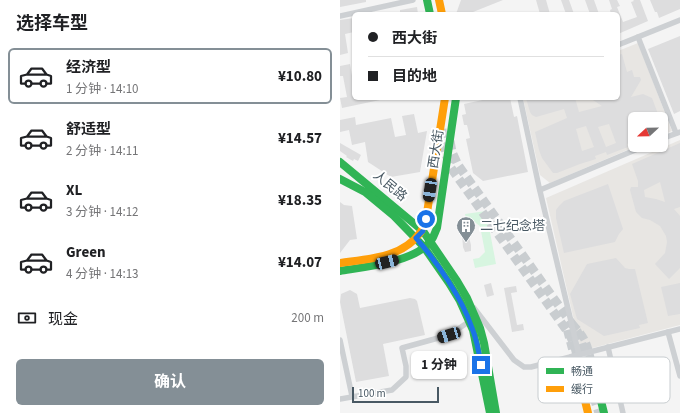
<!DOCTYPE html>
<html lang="zh">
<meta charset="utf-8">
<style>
body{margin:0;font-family:"Source Sans 3","Noto Sans SC",sans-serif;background:#f2f2f2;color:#202124;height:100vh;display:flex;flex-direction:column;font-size:15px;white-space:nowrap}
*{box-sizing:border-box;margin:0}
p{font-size:13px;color:#757577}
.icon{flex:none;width:22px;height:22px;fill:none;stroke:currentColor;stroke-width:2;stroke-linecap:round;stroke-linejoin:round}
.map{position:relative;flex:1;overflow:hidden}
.sheet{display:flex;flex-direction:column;background:#fff;width:340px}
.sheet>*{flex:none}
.hud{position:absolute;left:12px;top:12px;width:268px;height:88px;border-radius:6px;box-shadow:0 1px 3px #0004;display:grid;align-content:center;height:88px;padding:0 16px;background:#fff}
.needle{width:26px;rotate:248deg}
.tools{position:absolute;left:288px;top:112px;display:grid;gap:8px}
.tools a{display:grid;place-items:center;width:40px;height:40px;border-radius:6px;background:#fff;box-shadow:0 1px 3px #0004;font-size:20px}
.scale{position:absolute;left:12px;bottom:10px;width:87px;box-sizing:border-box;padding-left:4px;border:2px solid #485863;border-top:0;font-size:11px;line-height:14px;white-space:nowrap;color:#485863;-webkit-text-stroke:3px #fff;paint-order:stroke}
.end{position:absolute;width:18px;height:18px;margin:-9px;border:5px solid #1a73e8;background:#fff;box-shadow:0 0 0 2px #fff}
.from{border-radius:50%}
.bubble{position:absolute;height:28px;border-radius:6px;background:#fff;box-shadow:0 1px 3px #0004;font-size:13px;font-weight:700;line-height:28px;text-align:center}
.car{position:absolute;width:12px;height:24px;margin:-12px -6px;border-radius:5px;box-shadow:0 0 3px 1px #0007;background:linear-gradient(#222 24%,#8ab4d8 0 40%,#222 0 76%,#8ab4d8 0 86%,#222 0)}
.hud b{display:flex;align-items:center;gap:14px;height:38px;font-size:15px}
.hud b+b{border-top:1px solid #e0e0e0}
.hud i{width:10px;height:10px;background:#202124}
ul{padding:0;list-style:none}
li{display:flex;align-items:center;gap:12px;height:56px;margin:0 8px 6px;padding:0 8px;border:2px solid transparent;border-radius:6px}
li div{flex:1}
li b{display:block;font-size:15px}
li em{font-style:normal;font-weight:700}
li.selected{border-color:#848f96}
li>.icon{width:36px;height:36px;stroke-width:1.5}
h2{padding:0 16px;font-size:18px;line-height:48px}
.pay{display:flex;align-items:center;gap:10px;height:44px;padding:0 16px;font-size:15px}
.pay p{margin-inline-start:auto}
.cta{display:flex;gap:8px;margin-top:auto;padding:8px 16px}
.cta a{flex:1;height:46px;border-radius:6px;background:#848f96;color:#fff;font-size:16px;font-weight:700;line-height:46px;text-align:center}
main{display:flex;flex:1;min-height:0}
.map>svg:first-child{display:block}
</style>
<main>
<section class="sheet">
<h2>选择车型</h2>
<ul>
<li class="selected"><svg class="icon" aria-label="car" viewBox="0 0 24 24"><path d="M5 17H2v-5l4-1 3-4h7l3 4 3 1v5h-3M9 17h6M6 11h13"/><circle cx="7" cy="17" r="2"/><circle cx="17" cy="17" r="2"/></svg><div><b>经济型</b><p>1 分钟 · 14:10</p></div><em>¥10.80</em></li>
<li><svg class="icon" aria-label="car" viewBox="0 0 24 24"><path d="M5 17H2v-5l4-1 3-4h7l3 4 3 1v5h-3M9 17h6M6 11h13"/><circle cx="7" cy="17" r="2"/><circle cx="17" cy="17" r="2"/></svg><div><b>舒适型</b><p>2 分钟 · 14:11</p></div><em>¥14.57</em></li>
<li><svg class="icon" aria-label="car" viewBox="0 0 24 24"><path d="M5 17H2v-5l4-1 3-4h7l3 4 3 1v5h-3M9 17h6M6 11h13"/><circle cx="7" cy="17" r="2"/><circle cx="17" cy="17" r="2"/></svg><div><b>XL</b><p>3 分钟 · 14:12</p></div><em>¥18.35</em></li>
<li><svg class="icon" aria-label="car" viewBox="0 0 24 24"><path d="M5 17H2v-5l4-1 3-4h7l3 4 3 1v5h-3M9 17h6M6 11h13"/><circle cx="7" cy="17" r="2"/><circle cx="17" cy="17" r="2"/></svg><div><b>Green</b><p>4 分钟 · 14:13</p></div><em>¥14.07</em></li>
</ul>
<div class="pay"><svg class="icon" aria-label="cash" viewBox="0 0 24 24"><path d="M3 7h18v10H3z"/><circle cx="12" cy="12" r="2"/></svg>现金<p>200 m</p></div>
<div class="cta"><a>确认</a></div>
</section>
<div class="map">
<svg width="340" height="413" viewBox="0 0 340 413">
<rect width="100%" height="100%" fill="#f4f4f4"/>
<!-- commercial -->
<g fill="#e8e6e3">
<path d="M298 43 332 131 321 136V119H295V145H299L210 183 200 175 183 98H278V51Z"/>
<path d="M340 140V325L241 351 206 198Z"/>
</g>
<!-- green -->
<path fill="#d7f5e0" d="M146 211 156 264 135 268 133 259 139 258 145 252 140 226 133 221 127 222 125 214Z"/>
<!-- building -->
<g fill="#ddddde" fill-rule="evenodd">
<path d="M0 0H26V2L0 7Z"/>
<path d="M121 0H163L128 14H116Z"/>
<path d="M196 0H206L210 14H200Z"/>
<path d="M221 0H229L234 14H226Z"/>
<path d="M245 0H254L259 14H250Z"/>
<path d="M269 0H277L280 6 277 7 283 22 297 17 291 2 294 1 293 0H300L308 21 278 34V14H271L270 10 272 9Z"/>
<path d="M310 0H340V9L319 18 317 12H315Z"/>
<path d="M77 7 78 14H60V10Z"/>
<path d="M14 18V32L5 34 8 53 0 55V20Z"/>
<path d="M340 36V111L334 114 308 49Z"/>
<path d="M282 54 287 72 292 70 294 77H300L301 80 291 97 303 94 312 98 318 114 310 119H295V141L287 144 288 147 267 155 266 152 255 156 256 159 240 164 217 173H213L202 158 199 150 195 132 227 118 224 109 196 117 192 115 190 112 186 98H235L239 112 262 106 250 98H278V55ZM269 124 276 143 266 147 258 127ZM246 126 254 147 242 151 236 129Z"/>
<path d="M10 64 14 88V98H40V100L2 108 0 98 7 97 3 76H0V66Z"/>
<path d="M152 98H170L174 117 177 116 188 172 143 181 133 173 126 139 130 138 127 125H124L122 115 126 114 124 104Z"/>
<path d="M74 114 78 133 87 131 80 172 51 177 28 162 25 142 12 145 9 130 0 132V120L15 117 16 125 51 118 55 137 66 135 62 116Z"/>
<path d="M0 143 21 155 18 161 14 159 13 161 6 157 7 156 0 151Z"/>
<path d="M340 143V207L334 209 340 216V268L329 279 315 264 325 253 327 242 326 236 320 226 310 220 302 218 296 212 290 190 291 187H298V181L292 164ZM320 182 325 202 316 199 305 197 304 190Z"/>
<path d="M268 184 283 229 279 234 275 242 224 253 216 218V210L219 206 224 201Z"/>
<path d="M0 202 4 205 12 206 17 239 10 240 0 253Z"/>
<path d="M128 233 131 245V251L125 252 123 247 122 235Z"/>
<path d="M276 258 285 268 289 269H295L308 323 299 325 300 328 264 336 237 319 230 294 247 264Z"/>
<path d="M151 283 154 295 147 297 144 285Z"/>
<path d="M340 283V314L328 316 321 287Z"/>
<path d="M176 286 177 292 171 293 177 325 183 324 184 330 172 332 164 288Z"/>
<path d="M10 290 17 294 20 308 70 298 75 299 77 301 85 335 43 344 49 376 16 382 0 302 1 294Z"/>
</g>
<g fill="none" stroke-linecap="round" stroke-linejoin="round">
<!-- secondary-tunnel -->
<g stroke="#c9cdd0" stroke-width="8" stroke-dasharray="8 4" stroke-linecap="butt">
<path d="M232 324C248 339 248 348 253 369"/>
<path d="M227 330 238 372"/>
</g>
<!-- primary-tunnel -->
<g stroke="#c9cdd0" stroke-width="9" stroke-dasharray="9 4.5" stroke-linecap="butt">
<path d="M102 129 104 149 111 168 230 335 235 347 243 381"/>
<path d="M110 141 112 152 118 165 237 331C249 357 249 386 259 413"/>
</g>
<!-- street -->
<g stroke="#cdd0d3" stroke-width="5.5">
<path d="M0 16 73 0"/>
<path d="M298 37 336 133"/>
<path d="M278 45 340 20"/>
<path d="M180 98 199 187 239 355"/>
<path d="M321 139 340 132"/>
<path d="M200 190 307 145"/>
<path d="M134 308 174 360 184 367H191L340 329"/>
<path d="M328 332 340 376"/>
<path d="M0 340 12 396"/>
<path d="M268 347 283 413"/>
<path d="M0 399 52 390 66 377V366L62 348 109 335 130 321"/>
</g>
<!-- fast -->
<g stroke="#30b455" stroke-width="8">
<path d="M87 0 90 14"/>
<path d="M0 162 83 231 117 281 127 298 140 328 144 343 156 413"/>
<path d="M0 179 25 192 54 216 84 247 109 283 120 301 133 330 150 413"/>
<path d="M0 271C24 267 78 262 92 239 94 236 95 232 97 228L116 98"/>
<path d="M253 369 264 413"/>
</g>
<!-- slow -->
<g stroke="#ff9f0a" stroke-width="8">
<path d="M99 0 102 14"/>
<path d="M0 263C28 259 62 258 80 233 83 229 84 224 86 219L105 98"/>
<path d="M238 372 248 413"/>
</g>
</g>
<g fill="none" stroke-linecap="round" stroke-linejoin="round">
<!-- route -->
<path stroke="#1a73e8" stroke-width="5" d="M86 219 83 231 76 238C97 262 122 298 132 328 137 340 139 352 141 365"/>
</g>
<!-- icons -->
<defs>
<symbol id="building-pin" viewBox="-11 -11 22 30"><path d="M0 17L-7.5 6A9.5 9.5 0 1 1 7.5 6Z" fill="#848f96" stroke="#fff"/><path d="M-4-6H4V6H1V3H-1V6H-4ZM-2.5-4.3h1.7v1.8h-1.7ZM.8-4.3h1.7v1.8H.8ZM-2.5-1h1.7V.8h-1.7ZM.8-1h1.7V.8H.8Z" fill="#fff"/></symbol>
</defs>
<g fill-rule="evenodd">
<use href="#building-pin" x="115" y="215" width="22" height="30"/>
</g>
<g text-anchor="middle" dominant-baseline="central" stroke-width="4" stroke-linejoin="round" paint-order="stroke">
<!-- street labels -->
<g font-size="13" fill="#485863" stroke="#fff">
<text transform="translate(96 149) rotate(-81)">西大街</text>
<text transform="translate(50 186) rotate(40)">人民路</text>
</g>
<!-- poi labels -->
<g font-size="13" fill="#485863" stroke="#fff" text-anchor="start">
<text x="140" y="226">二七纪念塔</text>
</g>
</g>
<!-- legend -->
<rect x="198" y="357" width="132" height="46" rx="6" fill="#fff" stroke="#c8cdd0" stroke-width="1"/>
<rect x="206" y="368" width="18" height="6" fill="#30b455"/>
<rect x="206" y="386" width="18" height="6" fill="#ff9f0a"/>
<g font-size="11" fill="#485863">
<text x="231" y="375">畅通</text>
<text x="231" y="393">缓行</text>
</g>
</svg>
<div class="tools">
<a><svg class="needle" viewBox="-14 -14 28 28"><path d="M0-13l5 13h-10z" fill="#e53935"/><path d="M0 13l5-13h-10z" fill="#757577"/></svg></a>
</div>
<div class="scale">100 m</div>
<i class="end from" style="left:86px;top:219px"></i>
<i class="end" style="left:141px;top:365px"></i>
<div class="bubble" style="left:71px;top:351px;width:56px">1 分钟</div>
<i class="car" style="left:90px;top:190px;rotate:189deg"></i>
<i class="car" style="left:47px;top:262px;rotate:76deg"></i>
<i class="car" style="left:109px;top:335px;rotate:253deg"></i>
<div class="hud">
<b><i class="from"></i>西大街</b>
<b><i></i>目的地</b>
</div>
</div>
</main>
